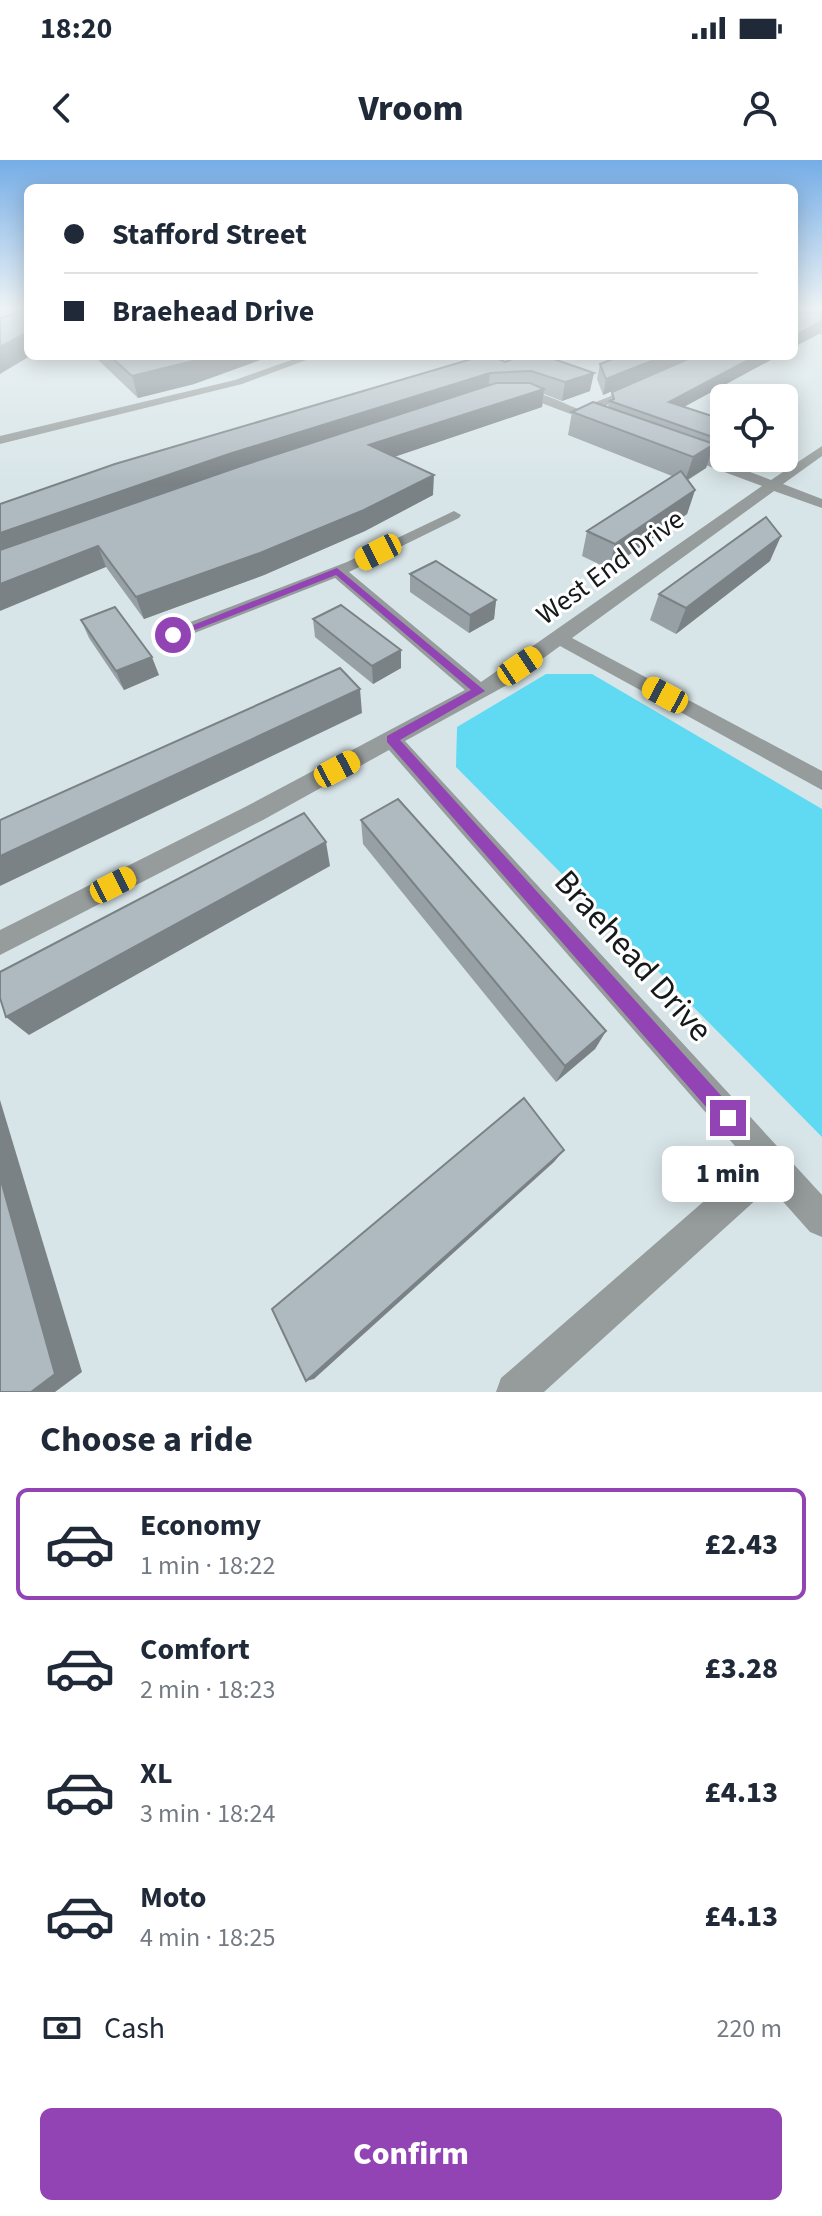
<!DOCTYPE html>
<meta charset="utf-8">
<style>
body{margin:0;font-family:"Source Sans 3",sans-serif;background:#f2f2f3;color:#1f2937;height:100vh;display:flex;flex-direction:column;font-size:30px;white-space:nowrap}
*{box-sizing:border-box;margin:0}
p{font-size:26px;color:#747a83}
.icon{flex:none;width:44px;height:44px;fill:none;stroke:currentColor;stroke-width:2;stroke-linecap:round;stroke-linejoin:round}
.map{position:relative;height:1232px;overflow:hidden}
.side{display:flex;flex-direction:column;background:#fff;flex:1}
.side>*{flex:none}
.guide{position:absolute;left:24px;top:24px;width:774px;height:176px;border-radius:12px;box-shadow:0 4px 20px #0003;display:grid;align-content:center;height:176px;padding:0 40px;background:#fff}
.fabs{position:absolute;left:710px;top:224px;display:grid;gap:16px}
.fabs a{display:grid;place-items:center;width:88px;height:88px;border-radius:12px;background:#fff;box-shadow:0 4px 20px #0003;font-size:40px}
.end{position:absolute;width:36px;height:36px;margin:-18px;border:10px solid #9344b4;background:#fff;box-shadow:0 0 0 4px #fff}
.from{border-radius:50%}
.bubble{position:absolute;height:56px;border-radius:12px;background:#fff;box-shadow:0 4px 20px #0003;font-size:26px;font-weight:800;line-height:56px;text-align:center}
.car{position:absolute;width:24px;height:48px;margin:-24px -12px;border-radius:10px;box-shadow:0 0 6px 2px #0007;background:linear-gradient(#f5c518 24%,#345 0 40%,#f5c518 0 76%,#345 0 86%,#f5c518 0)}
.guide b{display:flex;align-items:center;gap:28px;height:76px;font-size:30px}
.guide b+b{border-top:2px solid #e0e1e3}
.guide i{width:20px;height:20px;background:#1f2937}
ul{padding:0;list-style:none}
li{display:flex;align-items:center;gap:24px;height:112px;margin:0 16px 12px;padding:0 24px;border:4px solid transparent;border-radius:12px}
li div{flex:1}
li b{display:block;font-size:30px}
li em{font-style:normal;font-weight:800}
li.on{border-color:#9344b4}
li>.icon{width:72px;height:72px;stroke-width:1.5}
h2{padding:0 40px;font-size:36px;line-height:96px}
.pay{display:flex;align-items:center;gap:20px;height:88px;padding:0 40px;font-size:30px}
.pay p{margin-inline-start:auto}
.action{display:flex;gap:16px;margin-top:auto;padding:16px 40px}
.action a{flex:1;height:92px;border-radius:12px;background:#9344b4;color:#fff;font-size:32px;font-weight:800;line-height:92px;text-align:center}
.status{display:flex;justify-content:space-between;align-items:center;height:56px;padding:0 40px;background:#fff;direction:ltr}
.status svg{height:22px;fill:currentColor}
header{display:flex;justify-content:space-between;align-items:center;height:104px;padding:0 40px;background:#fff;font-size:36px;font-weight:800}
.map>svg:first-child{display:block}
</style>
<div class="status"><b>18:20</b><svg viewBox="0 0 49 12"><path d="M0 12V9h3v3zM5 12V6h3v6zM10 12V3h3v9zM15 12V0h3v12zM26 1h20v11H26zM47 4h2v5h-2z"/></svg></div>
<header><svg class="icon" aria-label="back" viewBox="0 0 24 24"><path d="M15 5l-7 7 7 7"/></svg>Vroom<svg class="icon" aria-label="person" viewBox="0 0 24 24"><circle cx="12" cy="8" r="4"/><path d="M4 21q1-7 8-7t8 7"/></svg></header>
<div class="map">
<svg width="822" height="1232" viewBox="0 0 822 1232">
<rect width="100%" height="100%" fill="#d8e5e8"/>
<!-- green -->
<path fill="#5fdaf2" d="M546 514H592L822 649V977L456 607 457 567Z"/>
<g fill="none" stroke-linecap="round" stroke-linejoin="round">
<!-- service -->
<path fill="#969c9b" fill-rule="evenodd" d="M303 196H317L242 224 0 284V276L235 220Z"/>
<!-- minor -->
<g fill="#969c9b" fill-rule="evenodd">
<path d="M634 227 644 229 589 253 604 258V264L600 265 528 238 509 235C527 223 559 242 578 249Z"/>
<path d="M822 286V296L783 324 822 339V348L774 331 572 478 822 611V630L560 486 507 525 405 581 822 1035V1077L810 1072 770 1027 544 1232H496L501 1218 749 1002 389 590 263 660 0 795V770L247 646 465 530 335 418 179 479H167L164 475 167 471 347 402 454 351 461 355 459 358 349 412 481 522 762 326 676 294V288H686L771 320Z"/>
</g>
</g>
<!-- wall -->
<g fill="#96a0a5">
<path d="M794 150H822V175L819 174Z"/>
<path d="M94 196H271L194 224 138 238Z"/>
<path d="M620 196H778L684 247 724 260V296L721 298 710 295 706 308 688 320 695 330 687 354 609 409 582 396 587 371 672 316 568 275 572 252 593 242 608 247 612 232 688 199 603 235 597 219 600 204Z"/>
<path d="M505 202 590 231 562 241 544 234 542 247 394 297 433 335 365 371 264 415 144 459 106 407 0 344Z"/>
<path d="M770 401 676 474 650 460 659 434Z"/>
<path d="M410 414 496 440 494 459 469 473 410 432Z"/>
<path d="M313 459 401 490V508L373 524 315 477Z"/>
<path d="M81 460 159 515 124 530 89 478Z"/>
<path d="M361 660 606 871 595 889 556 922 363 684Z"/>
</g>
<!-- shaded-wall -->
<g fill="#7a8286">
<path d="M822 161V165L819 174 794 187V176Z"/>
<path d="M28 172V196H30L0 214V187Z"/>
<path d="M208 196H271L194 224 138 238 132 216Z"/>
<path d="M664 196H695L603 235 606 219Z"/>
<path d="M756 196H778L665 257 669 242Z"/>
<path d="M490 213 488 231 0 398V373L229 294Z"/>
<path d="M594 213 590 231 562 241 565 222Z"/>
<path d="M544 229 542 247 370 305 369 285Z"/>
<path d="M714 284 706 308 685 321 693 297Z"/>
<path d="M434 315 433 335 365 371 264 415 144 459 136 437Z"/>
<path d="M695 330 687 354 609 409 615 384Z"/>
<path d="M781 376 770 401 676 474 686 448Z"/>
<path d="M98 386 106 407 0 451V424Z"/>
<path d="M496 440 494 459 469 473 470 455Z"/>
<path d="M401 490V508L373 524 372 506Z"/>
<path d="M152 497 159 515 124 530 116 511Z"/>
<path d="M360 529 362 553 0 726V696Z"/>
<path d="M326 682 330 706 29 875 6 857Z"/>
<path d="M606 871 595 889 556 922 565 906Z"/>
<path d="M0 940 82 1212 55 1232H31L0 1017Z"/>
<path d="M564 990 554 1002 314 1219 306 1221Z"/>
</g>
<!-- building -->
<g fill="#afbac0" stroke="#7a8286" stroke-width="2">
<path d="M25 150H28V172L0 187V158Z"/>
<path d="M794 150H799V153H822V161L794 176Z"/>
<path d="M110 196H208L189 202 132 216Z"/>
<path d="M482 196H492L505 202 521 196H545L594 213 565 222 531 211 490 213 229 294 0 373V344L115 304Z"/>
<path d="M620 196H664L606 219 600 204Z"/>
<path d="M695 196H756L669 242 724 260V281L610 241 614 239 612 232Z"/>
<path d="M496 223H530L544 229 369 285 434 315 364 350 260 393 136 437 98 386 0 424V390L241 306Z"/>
<path d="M593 242 714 284 693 297 572 252Z"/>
<path d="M681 311 695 330 615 384 587 371Z"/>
<path d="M766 357 781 376 686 448 659 434Z"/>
<path d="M436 401 496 440 470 455 410 414Z"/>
<path d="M341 445 401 490 372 506 313 459Z"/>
<path d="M115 447 152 497 116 511 81 460Z"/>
<path d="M340 508 360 529 0 696V660Z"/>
<path d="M398 639 606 871 565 906 361 660Z"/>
<path d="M304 653 326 682 6 857 0 838V812Z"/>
<path d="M524 938 564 990 306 1221 272 1149Z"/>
<path d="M0 1017 55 1214 31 1232H0Z"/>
</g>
<!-- sky -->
<linearGradient id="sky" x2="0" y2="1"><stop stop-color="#75ade7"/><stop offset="0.46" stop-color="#edf3f5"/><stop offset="1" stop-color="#edf3f5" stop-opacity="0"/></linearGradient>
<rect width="822" height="323" fill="url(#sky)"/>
<!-- route -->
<path fill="#9344b4" d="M337 408 485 531 400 580 735 951 737 958 735 964 728 967 721 964 387 582V576L471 530 336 415 177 477 168 475Z"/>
<g text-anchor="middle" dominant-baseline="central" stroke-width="6" stroke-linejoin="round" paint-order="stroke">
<!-- street labels -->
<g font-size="28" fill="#15191a" stroke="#fff">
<text transform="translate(610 407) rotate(-36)">West End Drive</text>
</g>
<!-- near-street labels -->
<g font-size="34" fill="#15191a" stroke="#fff">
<text transform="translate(633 796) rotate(48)">Braehead Drive</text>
</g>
</g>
</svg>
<div class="fabs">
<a><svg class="icon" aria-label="locate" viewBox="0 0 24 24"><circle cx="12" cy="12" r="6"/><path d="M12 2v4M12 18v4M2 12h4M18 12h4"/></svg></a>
</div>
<i class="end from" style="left:173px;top:475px"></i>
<i class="end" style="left:728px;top:958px"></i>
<div class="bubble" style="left:662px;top:986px;width:132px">1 min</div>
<i class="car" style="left:378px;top:392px;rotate:243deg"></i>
<i class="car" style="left:520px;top:506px;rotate:56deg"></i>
<i class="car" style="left:665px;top:535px;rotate:298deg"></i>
<i class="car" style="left:337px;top:609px;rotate:62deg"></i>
<i class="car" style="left:113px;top:725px;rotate:63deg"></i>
<div class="guide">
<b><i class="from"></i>Stafford Street</b>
<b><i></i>Braehead Drive</b>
</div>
</div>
<section class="side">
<h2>Choose a ride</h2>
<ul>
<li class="on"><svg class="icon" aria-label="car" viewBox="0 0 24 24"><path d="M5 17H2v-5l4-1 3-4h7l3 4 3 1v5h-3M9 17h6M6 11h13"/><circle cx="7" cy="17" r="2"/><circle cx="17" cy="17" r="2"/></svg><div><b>Economy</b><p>1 min · 18:22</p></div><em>£2.43</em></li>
<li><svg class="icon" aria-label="car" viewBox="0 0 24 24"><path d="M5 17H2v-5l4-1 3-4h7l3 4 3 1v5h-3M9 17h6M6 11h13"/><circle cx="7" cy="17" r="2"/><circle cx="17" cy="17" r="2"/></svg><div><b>Comfort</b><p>2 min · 18:23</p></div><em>£3.28</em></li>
<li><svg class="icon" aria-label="car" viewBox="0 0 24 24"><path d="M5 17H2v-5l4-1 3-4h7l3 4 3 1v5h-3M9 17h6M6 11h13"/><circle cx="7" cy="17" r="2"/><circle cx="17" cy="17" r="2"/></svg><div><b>XL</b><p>3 min · 18:24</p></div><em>£4.13</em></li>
<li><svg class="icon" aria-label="car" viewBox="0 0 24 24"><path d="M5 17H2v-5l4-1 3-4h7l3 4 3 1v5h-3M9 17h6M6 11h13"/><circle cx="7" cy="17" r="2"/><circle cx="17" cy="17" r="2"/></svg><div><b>Moto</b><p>4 min · 18:25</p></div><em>£4.13</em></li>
</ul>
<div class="pay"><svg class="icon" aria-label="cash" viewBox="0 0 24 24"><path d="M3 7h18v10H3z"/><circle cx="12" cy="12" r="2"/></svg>Cash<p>220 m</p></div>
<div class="action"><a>Confirm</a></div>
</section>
